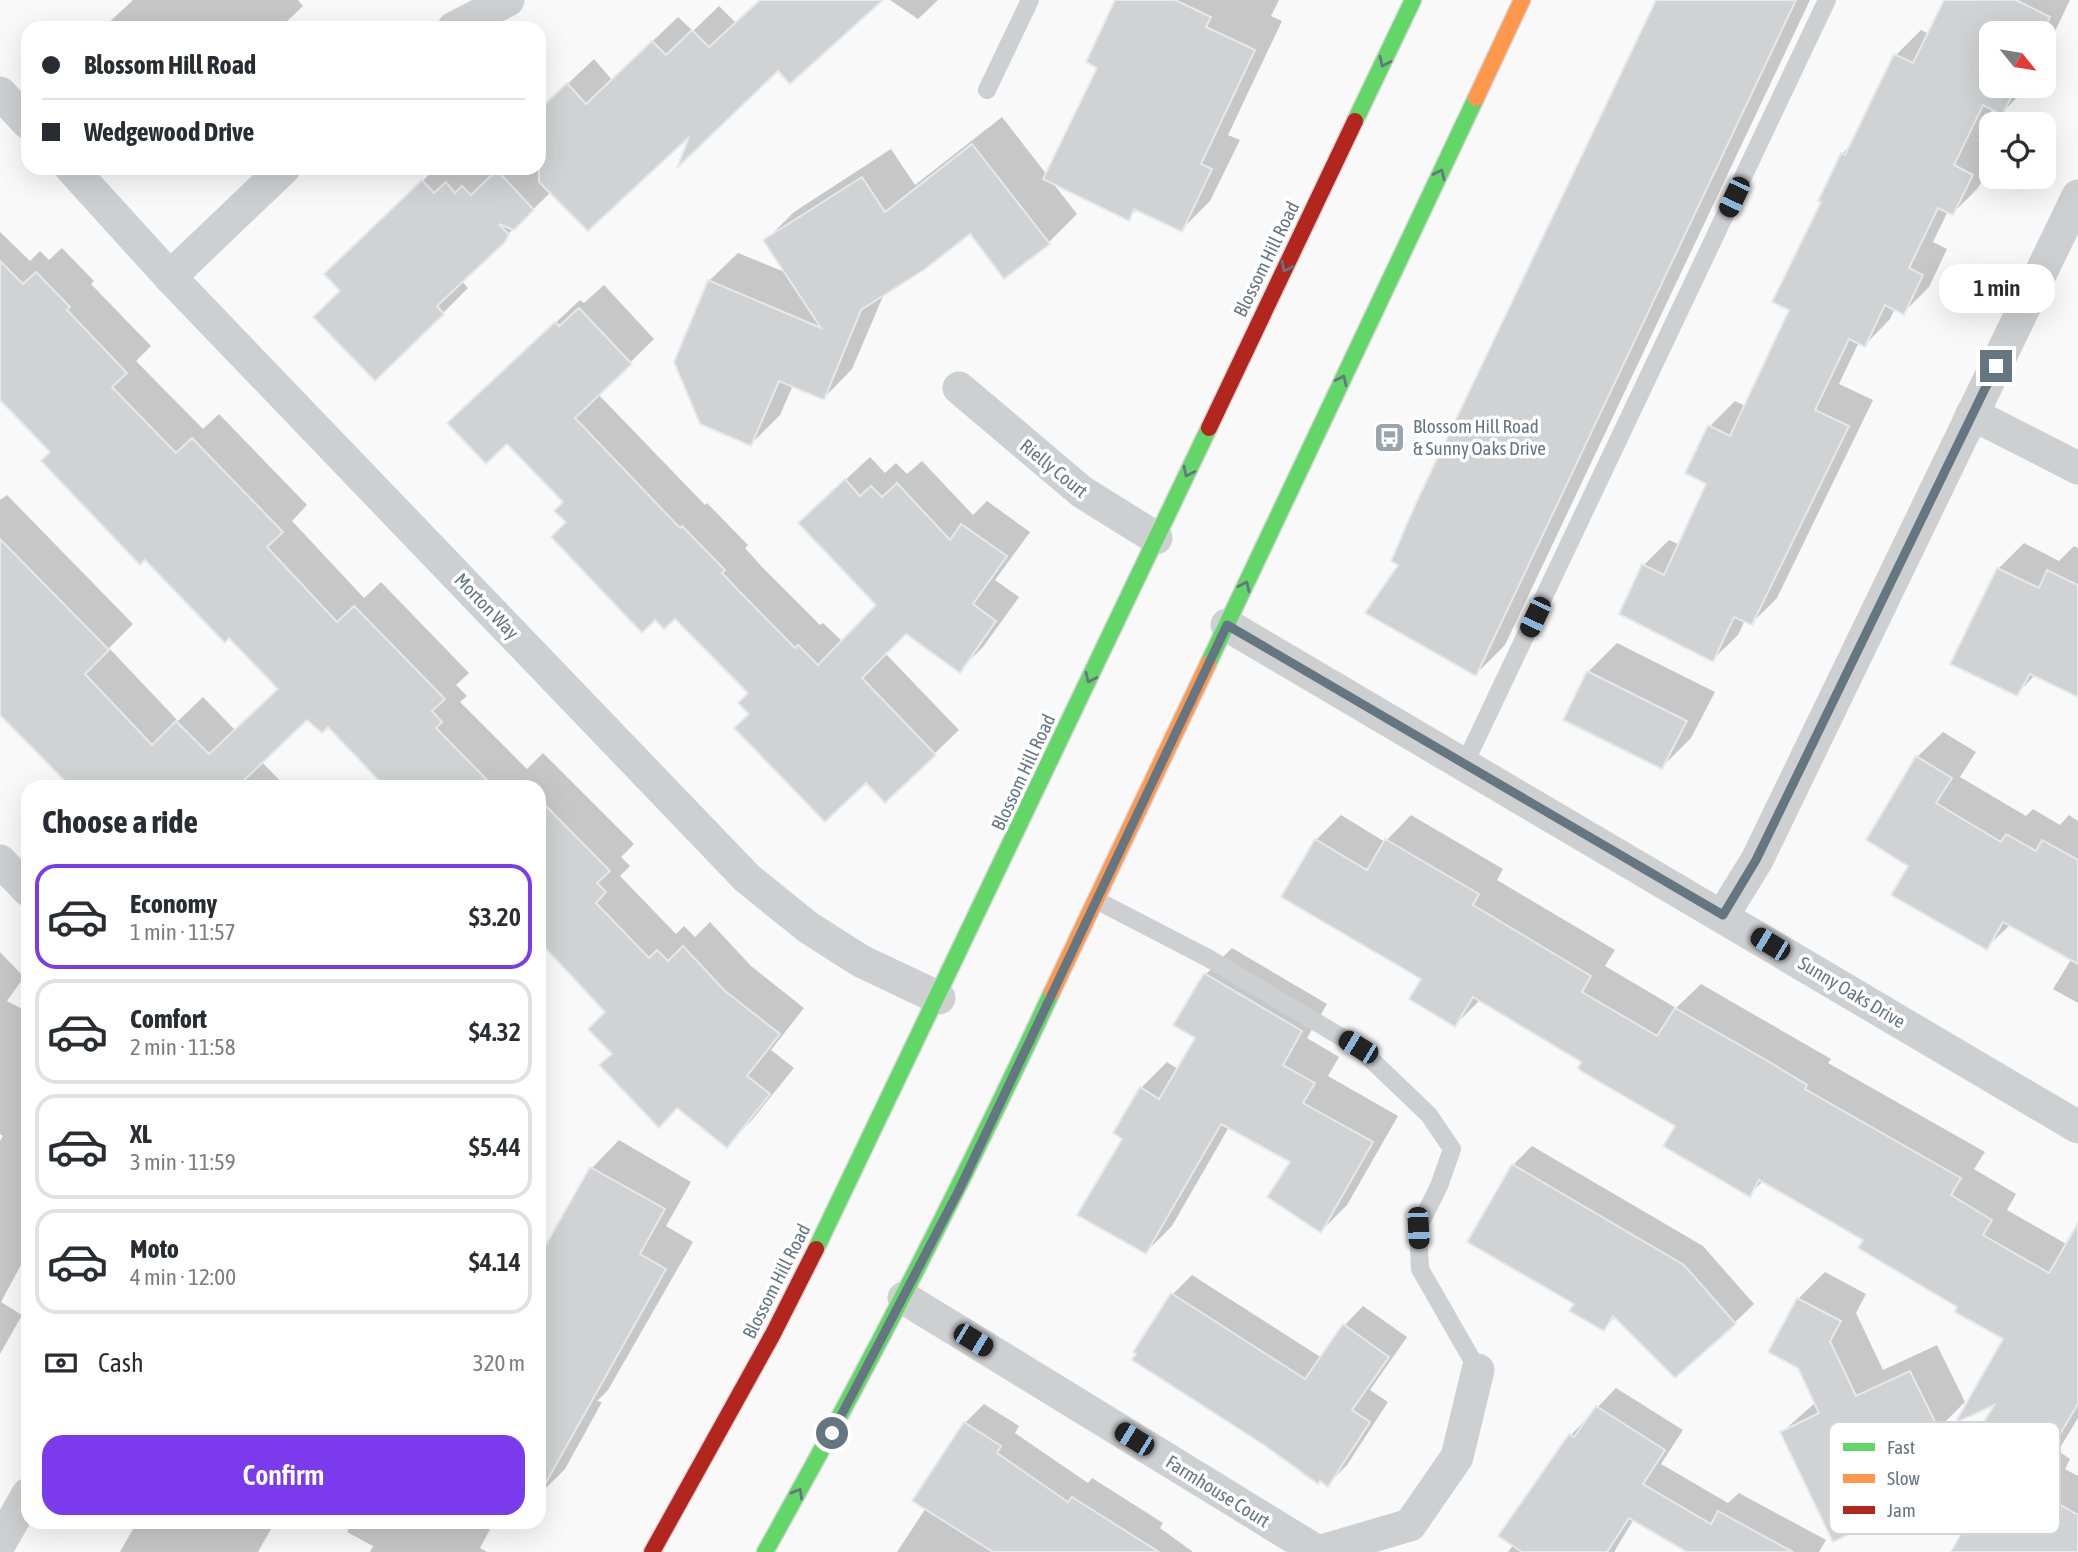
<!DOCTYPE html>
<meta charset="utf-8">
<style>
body{margin:0;font-family:"Asap Condensed",sans-serif;background:#f7f7f7;color:#2b2b33;height:100vh;display:flex;flex-direction:column;font-size:26px;white-space:nowrap}
*{box-sizing:border-box;margin:0}
p{font-size:23px;color:#7c7c81}
.icon{flex:none;width:38px;height:38px;fill:none;stroke:currentColor;stroke-width:2;stroke-linecap:round;stroke-linejoin:round}
.map{position:relative;flex:1;overflow:hidden}
.panel{position:absolute;left:21px;top:780px;width:525px;height:749px;display:flex;flex-direction:column;background:#fff;border-radius:21px;box-shadow:0 7px 28px #0002}
.panel>*{flex:none}
.guide{position:absolute;left:21px;top:21px;width:525px;height:154px;border-radius:21px;box-shadow:0 7px 28px #0002;display:grid;align-content:center;height:154px;padding:0 21px;background:#fff}
.needle{width:46px;rotate:120deg}
.controls{position:absolute;left:1979px;top:21px;display:grid;gap:14px}
.controls a{display:grid;place-items:center;width:77px;height:77px;border-radius:14px;background:#fff;box-shadow:0 7px 28px #0002;font-size:35px}
.end{position:absolute;width:32px;height:32px;margin:-16px;border:9px solid #657683;background:#fff;box-shadow:0 0 0 4px #fff}
.from{border-radius:50%}
.bubble{position:absolute;height:49px;border-radius:21px;background:#fff;box-shadow:0 7px 28px #0002;font-size:23px;font-weight:600;line-height:49px;text-align:center}
.car{position:absolute;width:21px;height:42px;margin:-21px -10px;border-radius:9px;box-shadow:0 0 5px 2px #0007;background:linear-gradient(#222 24%,#8ab4d8 0 40%,#222 0 76%,#8ab4d8 0 86%,#222 0)}
.guide b{display:flex;align-items:center;gap:24px;height:66px;font-size:26px}
.guide b+b{border-top:2px solid #e1e1e2}
.guide i{width:18px;height:18px;background:#2b2b33}
ul{padding:0;list-style:none}
li{display:flex;align-items:center;gap:21px;height:105px;margin:0 14px 10px;padding:0 7px;border:4px solid #e1e1e2;border-radius:21px}
li div{flex:1}
li b{display:block;font-size:26px}
li em{font-style:normal;font-weight:600}
li.on{border-color:#7c3aed}
li>.icon{width:63px;height:63px;stroke-width:1.5}
h2{padding:0 21px;font-size:32px;line-height:84px}
.pay{display:flex;align-items:center;gap:18px;height:77px;padding:0 21px;font-size:26px}
.pay p{margin-inline-start:auto}
.primary-button{display:flex;gap:14px;margin-top:auto;padding:14px 21px}
.primary-button a{flex:1;height:80px;border-radius:21px;background:#7c3aed;color:#fff;font-size:28px;font-weight:600;line-height:80px;text-align:center}
.map>svg:first-child{display:block}
</style>
<div class="map">
<svg width="2078" height="1552" viewBox="0 0 2078 1552">
<rect width="100%" height="100%" fill="#f9f9f9"/>
<!-- shadow -->
<g fill="#0003">
<path d="M133 0H298L303 6 280 28H103Z"/>
<path d="M761 0H880L778 68 693 131 551 192 461 280 468 288 443 313 342 290 352 249 436 168H494L497 171 539 168V111L594 59 612 80 678 17 693 31 719 6 736 23Z"/>
<path d="M890 0H938L918 19Z"/>
<path d="M1117 0H1279L1271 16 1282 21 1228 135 1240 140 1210 201 1181 230 1138 209 1128 218 1052 182 1077 214 1048 243 970 232 884 294 852 369 824 398 793 385 780 415 751 444 709 281 738 253 787 273 766 240 794 212 891 149 915 185 1002 117 1047 175 1099 67Z"/>
<path d="M1658 0H1810L1505 645 1476 674 1401 564Z"/>
<path d="M1946 0H2070L2044 54V33H1992V86H2028L2002 113 1993 108 1978 140 1992 146V161L1978 188 1953 213 1948 211 1933 242 1947 249 1929 287 1904 312 1895 308 1890 319 1865 345 1859 342 1839 384 1873 400 1777 598 1752 623 1745 620 1738 635 1712 660 1644 565 1669 540 1680 545 1708 483 1710 426 1735 401 1746 406 1791 310 1823 201 1820 200 1842 154 1853 143 1896 55 1921 30 1929 34Z"/>
<path d="M0 232 30 261 40 251 49 260 62 248 94 281 91 284 151 346 136 361 203 429 219 414 307 505 292 521 364 598 381 582 469 673 456 685 467 696 460 702 527 769 543 753 634 844 621 857 630 866 620 876 676 934 684 926 695 937 710 922 751 966 804 1008 771 1050 794 1068 752 1120 727 1145 614 1053 607 1012 539 942V788H388L328 725 307 717 261 761 287 788H76L0 710V500L7 495 133 624 109 648 178 721 203 697 235 730 279 688 0 398Z"/>
<path d="M604 285 654 339 598 394 705 505 707 503 748 545 745 548 762 567 820 625 823 623 843 642 879 605 825 499 870 457 885 473 896 463 907 474 922 461 973 515 987 501 1030 532 995 580 1019 597 983 647 959 671 906 632 885 653 959 730 885 801 866 780 751 713 750 693 675 616 568 522 566 502 474 399 580 300 584 303Z"/>
<path d="M2024 543 2059 561 2074 546 2078 548V695L2035 675 2017 694 1998 569Z"/>
<path d="M1617 643 1715 692 1691 738 1662 767 1588 672Z"/>
<path d="M1943 732 1976 752 1960 777 2026 816 2033 809 2060 825 2069 815 2078 821V1003L2053 989 2072 958 2011 924 1986 948 1911 865 1917 757Z"/>
<path d="M1341 815 1385 842 1411 815 1503 869 1497 880 1615 950 1605 966 1676 1008 1701 984 1831 1059 1828 1063 1985 1152 1974 1169 2016 1194 2007 1210 2068 1245 2078 1233V1418L2058 1451 2070 1459 2065 1469 2078 1476V1552H1964V1531L1998 1401 2006 1339 1865 1240 1763 1181 1749 1195 1677 1125 1584 1061 1480 1000 1455 1025 1424 978 1316 840Z"/>
<path d="M1232 948 1327 1004 1307 1038 1339 1057 1328 1076 1398 1116 1347 1205 1321 1231 1292 1161 1229 1127 1172 1226 1146 1252 1125 1138 1141 1088 1167 1062 1178 1069 1198 1037 1206 974Z"/>
<path d="M0 952 24 977 7 1001 28 1012V1267L22 1263 1 1302 22 1315 0 1354V1141L3 1136 0 1134Z"/>
<path d="M619 1140 691 1182 666 1226 693 1242 608 1390 597 1401 602 1402 565 1469 539 1495V1245L546 1249 592 1168Z"/>
<path d="M1532 1146 1703 1246 1754 1304 1734 1323 1616 1316 1604 1329 1576 1303 1513 1165Z"/>
<path d="M1825 1272 1866 1294 1856 1313 1883 1370 1937 1345 1965 1402 1938 1429 1889 1451 1908 1491 1881 1518 1782 1432 1816 1402 1798 1299Z"/>
<path d="M1192 1275 1322 1358 1344 1326 1363 1306 1407 1337 1370 1390 1388 1402 1347 1465 1328 1484 1135 1351 1173 1294Z"/>
<path d="M1616 1388 1683 1430 1661 1464 1728 1503 1739 1493 1826 1540 1819 1552H1691L1634 1519 1614 1552H1508L1514 1544 1501 1536 1571 1435Z"/>
<path d="M984 1404 1019 1426 1015 1433 1088 1483 1092 1478 1163 1523 1160 1528 1193 1552H897L926 1508 965 1423Z"/>
<path d="M137 1522H275L258 1552H120Z"/>
<path d="M352 1522H494L480 1548 487 1552H370L373 1546 347 1532Z"/>
</g>
<!-- building -->
<g fill="#d0d2d3" stroke="#e8e8e8" stroke-width="2">
<path d="M760 0H883L790 84 778 71 677 168 689 137 588 231 539 182V110L567 83 586 104 652 41 666 55 692 30 709 47Z"/>
<path d="M1115 0H1175L1211 17 1206 27 1255 50 1201 164 1212 169 1182 232 1134 209 1129 221 1043 179 1097 68 1086 62Z"/>
<path d="M1656 0H1796L1476 676 1365 613 1398 565 1391 561 1416 503Z"/>
<path d="M1944 0H2016L2050 17 2042 33H1992V86H2017L2002 115 1983 105 1954 165 1973 175 1953 215 1938 208 1909 268 1923 275 1904 315 1885 305 1865 347 1849 339 1815 410 1849 426 1752 625 1734 617 1713 662 1619 614 1642 564 1664 575 1706 484 1685 473 1708 425 1730 436 1789 310 1772 302 1821 202 1818 201 1841 153 1845 155 1894 54 1913 63Z"/>
<path d="M972 144 1050 244 1004 279 970 234 925 269 861 310 824 400 779 381 751 446 700 424 674 362 708 280 821 328 763 240 862 177 885 212Z"/>
<path d="M497 170 534 210 514 230 499 224 509 235 504 243 437 306 444 314 375 381 313 317 340 291 324 274 422 180 434 193 446 182 455 193 462 186 471 195Z"/>
<path d="M0 261 23 284 36 272 70 307 67 310 127 373 112 387 176 453 192 438 283 532 267 547 337 622 354 606 445 699 432 711 442 722 436 728 495 788H386L328 727 322 733 307 720 239 785 242 788H72L0 715V539L109 650 85 674 152 745 176 721 209 754 278 689 229 638 225 643 145 560 140 565 41 461 50 452 0 400Z"/>
<path d="M579 308 632 364 575 418 680 528 682 526 725 570 722 573 739 591 795 648 798 645 818 665 876 605 798 523 845 479 860 496 871 486 882 497 897 483 950 540 961 524 1007 556 973 604 996 621 960 673 906 634 862 678 936 755 885 803 866 783 825 822 734 728 749 714 738 703 748 693 675 619 664 629 655 620 642 633 551 537 566 522 554 511 563 502 507 444 486 464 447 423 555 322 559 326Z"/>
<path d="M1997 568 2039 588 2047 570 2078 585V697L2030 674 2017 696 1950 664Z"/>
<path d="M1587 671 1687 721 1662 769 1563 720Z"/>
<path d="M1916 756 1952 778 1936 803 2001 842 2006 834 2036 851 2042 840 2078 860V964L2003 922 1987 950 1891 895 1908 866 1866 840Z"/>
<path d="M539 799 610 871 597 883 606 892 596 903 649 958 657 950 668 961 683 946 725 991 780 1034 747 1076 770 1094 727 1148 677 1108 659 1128 599 1065 612 1054 588 1029 605 1012 539 941Z"/>
<path d="M1315 839 1367 870 1385 839 1479 894 1473 905 1591 976 1582 992 1657 1036 1675 1008 1766 1060 1807 1085 1805 1089 1961 1178 1951 1195 1992 1220 1983 1235 2049 1273 2078 1223V1404L2034 1477 2046 1485 2041 1494 2078 1515V1552H1951L1962 1532 1930 1514 1994 1405 1955 1423 2003 1339 1955 1312 1957 1307 1858 1248 1863 1240 1759 1180 1750 1197 1663 1146 1675 1126 1581 1071 1578 1068 1581 1062 1473 997 1455 1027 1409 999 1421 979 1281 897Z"/>
<path d="M1204 973 1302 1031 1283 1065 1315 1083 1303 1103 1373 1142 1321 1233 1267 1197 1290 1162 1221 1124 1146 1254 1077 1215 1122 1139 1113 1133 1140 1087 1159 1099 1195 1038 1173 1025Z"/>
<path d="M1512 1164 1684 1265 1736 1324 1675 1378 1613 1316 1604 1331 1569 1311 1574 1304 1467 1242Z"/>
<path d="M590 1167 665 1209 640 1254 666 1269 539 1495V1257Z"/>
<path d="M1171 1293 1305 1379 1343 1324 1389 1357 1352 1410 1370 1422 1328 1487 1320 1481 1318 1484 1264 1445 1132 1360 1136 1354 1133 1352Z"/>
<path d="M1797 1298 1841 1321 1830 1341 1856 1396 1910 1371 1939 1430 1858 1468 1882 1519 1833 1542 1780 1432 1819 1413 1798 1368 1768 1352Z"/>
<path d="M1596 1406 1665 1450 1643 1484 1711 1524 1718 1511 1793 1552H1687L1629 1518 1607 1552H1522L1498 1536 1569 1434 1574 1437Z"/>
<path d="M964 1422 1001 1446 997 1453 1068 1502 1072 1497 1159 1552H993L912 1501Z"/>
</g>
<g fill="none" stroke-linecap="round" stroke-linejoin="round">
<defs>
<g id="fast">
<path d="M1355 121 1413 0"/>
<path d="M1208 664 1476 98"/>
<path d="M816 1249 1209 428"/>
<path d="M765 1552C868 1369 963 1183 1052 992"/>
</g>
<g id="slow">
<path d="M1476 98 1522 0"/>
<path d="M1052 992 1208 664"/>
</g>
<g id="jam">
<path d="M1209 428 1355 121"/>
<path d="M652 1552 773 1334 816 1249"/>
</g>
</defs>
<!-- fast casing -->
<use href="#fast" stroke="#d5d6d7" stroke-width="19"/>
<!-- slow casing -->
<use href="#slow" stroke="#d5d6d7" stroke-width="19"/>
<!-- jam casing -->
<use href="#jam" stroke="#d5d6d7" stroke-width="19"/>
<!-- lane -->
<g stroke="#cecfd0" stroke-width="18">
<path d="M987 90 1030 0"/>
<path d="M1465 763 1827 0"/>
<path d="M1096 900 1208 958 1358 1047 1429 1115 1452 1149 1439 1186 1418 1228 1420 1269 1478 1370"/>
</g>
<!-- street -->
<g stroke="#cecfd0" stroke-width="33">
<path d="M454 28 508 0"/>
<path d="M0 93 28 123"/>
<path d="M71 168 170 277 748 879 809 928 861 961 939 998"/>
<path d="M170 277 284 168"/>
<path d="M959 388 1082 492 1156 538"/>
<path d="M1972 414 2078 468"/>
<path d="M1227 625 2078 1127"/>
<path d="M0 861 28 890"/>
<path d="M1723 915 1757 860 2078 196"/>
<path d="M904 1298 1318 1552"/>
<path d="M0 1543 28 1494"/>
<path d="M1318 1552 1410 1525 1457 1457 1478 1370"/>
</g>
<!-- fast -->
<use href="#fast" stroke="#63d668" stroke-width="16"/>
<!-- slow -->
<use href="#slow" stroke="#ff974d" stroke-width="16"/>
<!-- jam -->
<use href="#jam" stroke="#b3261e" stroke-width="16"/>
</g>
<!-- one-way arrows -->
<defs><path id="oneway-chevron" d="M-2-3.5L2.5 0L-2 3.5" fill="none" stroke-width="1.6" stroke-linecap="round" stroke-linejoin="round" transform="scale(1.75)"/></defs>
<g stroke="#657683">
<use href="#oneway-chevron" transform="translate(1384 62) rotate(116)"/>
<use href="#oneway-chevron" transform="translate(1440 174) rotate(-65)"/>
<use href="#oneway-chevron" transform="translate(1286 267) rotate(116)"/>
<use href="#oneway-chevron" transform="translate(1342 380) rotate(-65)"/>
<use href="#oneway-chevron" transform="translate(1188 472) rotate(116)"/>
<use href="#oneway-chevron" transform="translate(1245 586) rotate(-65)"/>
<use href="#oneway-chevron" transform="translate(1090 678) rotate(115)"/>
<use href="#oneway-chevron" transform="translate(798 1493) rotate(-61)"/>
</g>
<g fill="none" stroke-linecap="round" stroke-linejoin="round">
<!-- route -->
<path stroke="#657683" stroke-width="9" d="M832 1433 959 1190 1227 625 1723 915 1756 860 1996 366"/>
</g>
<!-- icons -->
<defs>
<symbol id="bus-square" viewBox="-11 -11 22 22"><rect x="-9" y="-9" width="18" height="18" rx="4" fill="#99a4ac" stroke="#fff"/><path d="M-5-6H5V4H4V6H2V4H-2V6H-4V4H-5ZM-3.5-4V0h7V-4ZM-3.5 1.2v1.5H-2V1.2ZM2 1.2v1.5H3.5V1.2Z" fill="#fff"/></symbol>
</defs>
<g fill-rule="evenodd">
<use href="#bus-square" x="1372" y="420" width="35" height="35"/>
</g>
<g text-anchor="middle" dominant-baseline="central" stroke-width="7" stroke-linejoin="round" paint-order="stroke">
<!-- street labels -->
<g font-size="19" fill="#657683" stroke="#fff">
<text transform="translate(1266 259) rotate(-64)">Blossom Hill Road</text>
<text transform="translate(1054 468) rotate(39)">Rielly Court</text>
<text transform="translate(487 606) rotate(46)">Morton Way</text>
<text transform="translate(1023 772) rotate(-65)">Blossom Hill Road</text>
<text transform="translate(1852 992) rotate(31)">Sunny Oaks Drive</text>
<text transform="translate(776 1281) rotate(-63)">Blossom Hill Road</text>
<text transform="translate(1218 1491) rotate(32)">Farmhouse Court</text>
</g>
<!-- poi labels -->
<g font-size="19" fill="#657683" stroke="#fff" text-anchor="start">
<text x="1413" y="426">Blossom Hill Road<tspan x="1413" dy="22">&amp; Sunny Oaks Drive</tspan></text>
</g>
</g>
<!-- legend -->
<rect x="1829" y="1422" width="231" height="112" rx="10" fill="#fff" stroke="#d1d6da" stroke-width="2"/>
<rect x="1843" y="1443" width="32" height="8" fill="#63d668"/>
<rect x="1843" y="1474" width="32" height="9" fill="#ff974d"/>
<rect x="1843" y="1506" width="32" height="8" fill="#b3261e"/>
<g font-size="19" fill="#657683">
<text x="1887" y="1454">Fast</text>
<text x="1887" y="1485">Slow</text>
<text x="1887" y="1517">Jam</text>
</g>
</svg>
<div class="controls">
<a><svg class="needle" viewBox="-14 -14 28 28"><path d="M0-13l5 13h-10z" fill="#e53935"/><path d="M0 13l5-13h-10z" fill="#7c7c81"/></svg></a>
<a><svg class="icon" aria-label="locate" viewBox="0 0 24 24"><circle cx="12" cy="12" r="6"/><path d="M12 2v4M12 18v4M2 12h4M18 12h4"/></svg></a>
</div>
<i class="end from" style="left:832px;top:1433px"></i>
<i class="end" style="left:1996px;top:366px"></i>
<div class="bubble" style="left:1939px;top:264px;width:116px">1 min</div>
<i class="car" style="left:1734px;top:197px;rotate:205deg"></i>
<i class="car" style="left:1535px;top:617px;rotate:205deg"></i>
<i class="car" style="left:1770px;top:944px;rotate:301deg"></i>
<i class="car" style="left:1358px;top:1047px;rotate:301deg"></i>
<i class="car" style="left:1418px;top:1228px;rotate:177deg"></i>
<i class="car" style="left:973px;top:1340px;rotate:121deg"></i>
<i class="car" style="left:1134px;top:1439px;rotate:302deg"></i>
<div class="guide">
<b><i class="from"></i>Blossom Hill Road</b>
<b><i></i>Wedgewood Drive</b>
</div>
<section class="panel">
<h2>Choose a ride</h2>
<ul>
<li class="on"><svg class="icon" aria-label="car" viewBox="0 0 24 24"><path d="M5 17H2v-5l4-1 3-4h7l3 4 3 1v5h-3M9 17h6M6 11h13"/><circle cx="7" cy="17" r="2"/><circle cx="17" cy="17" r="2"/></svg><div><b>Economy</b><p>1 min · 11:57</p></div><em>$3.20</em></li>
<li><svg class="icon" aria-label="car" viewBox="0 0 24 24"><path d="M5 17H2v-5l4-1 3-4h7l3 4 3 1v5h-3M9 17h6M6 11h13"/><circle cx="7" cy="17" r="2"/><circle cx="17" cy="17" r="2"/></svg><div><b>Comfort</b><p>2 min · 11:58</p></div><em>$4.32</em></li>
<li><svg class="icon" aria-label="car" viewBox="0 0 24 24"><path d="M5 17H2v-5l4-1 3-4h7l3 4 3 1v5h-3M9 17h6M6 11h13"/><circle cx="7" cy="17" r="2"/><circle cx="17" cy="17" r="2"/></svg><div><b>XL</b><p>3 min · 11:59</p></div><em>$5.44</em></li>
<li><svg class="icon" aria-label="car" viewBox="0 0 24 24"><path d="M5 17H2v-5l4-1 3-4h7l3 4 3 1v5h-3M9 17h6M6 11h13"/><circle cx="7" cy="17" r="2"/><circle cx="17" cy="17" r="2"/></svg><div><b>Moto</b><p>4 min · 12:00</p></div><em>$4.14</em></li>
</ul>
<div class="pay"><svg class="icon" aria-label="cash" viewBox="0 0 24 24"><path d="M3 7h18v10H3z"/><circle cx="12" cy="12" r="2"/></svg>Cash<p>320 m</p></div>
<div class="primary-button"><a>Confirm</a></div>
</section>
</div>
